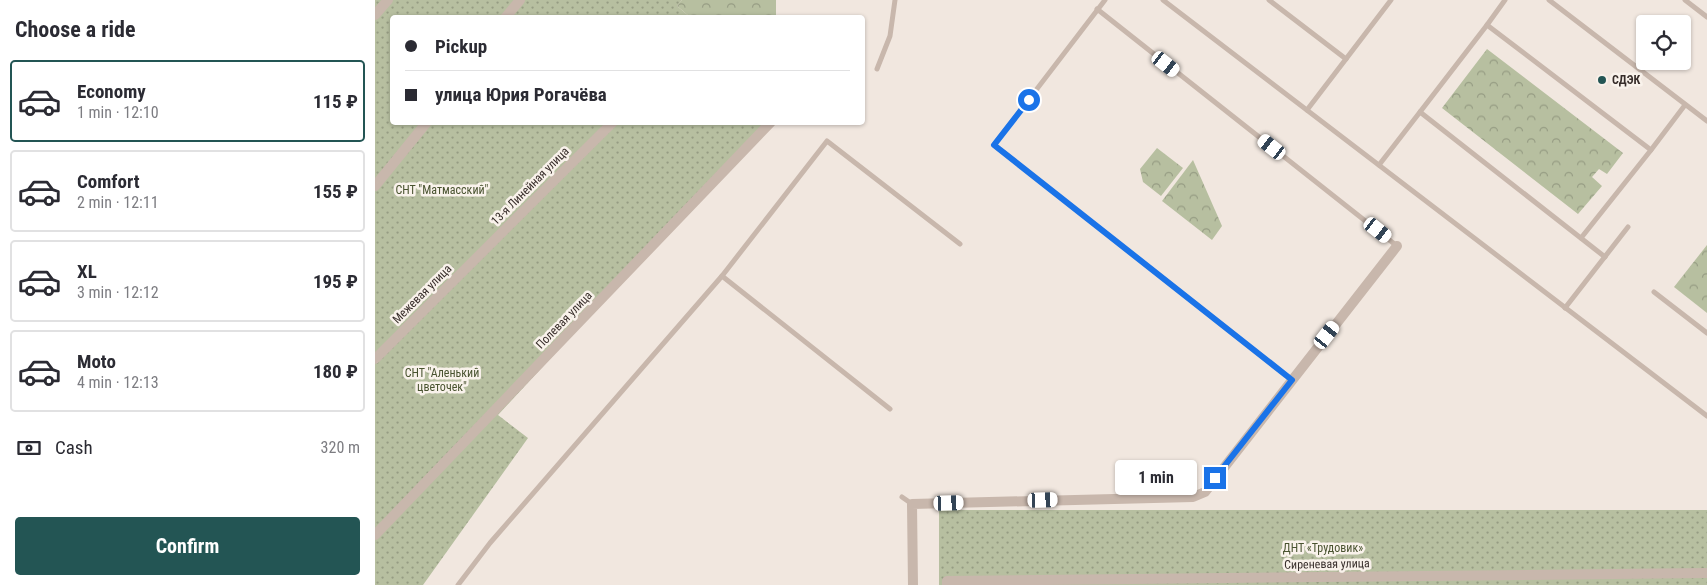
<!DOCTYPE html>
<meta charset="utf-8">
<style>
body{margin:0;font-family:"Roboto Condensed",sans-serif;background:#f7f7f7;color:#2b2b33;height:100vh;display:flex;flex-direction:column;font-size:19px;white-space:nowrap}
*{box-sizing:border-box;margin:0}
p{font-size:16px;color:#7c7c81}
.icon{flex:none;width:28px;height:28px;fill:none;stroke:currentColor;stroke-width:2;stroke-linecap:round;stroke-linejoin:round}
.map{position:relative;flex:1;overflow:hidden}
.panel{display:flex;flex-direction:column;background:#fff;width:375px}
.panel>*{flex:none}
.hud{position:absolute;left:15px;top:15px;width:475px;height:110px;border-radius:5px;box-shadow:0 1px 4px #0004;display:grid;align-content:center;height:110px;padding:0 15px;background:#fff}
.tools{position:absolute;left:1261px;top:15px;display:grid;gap:10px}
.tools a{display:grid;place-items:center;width:55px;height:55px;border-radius:5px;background:#fff;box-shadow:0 1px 4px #0004;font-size:25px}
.end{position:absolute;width:22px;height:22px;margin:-11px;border:6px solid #1a73e8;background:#fff;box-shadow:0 0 0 2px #fff}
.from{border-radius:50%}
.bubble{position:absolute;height:35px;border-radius:5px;background:#fff;box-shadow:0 1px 4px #0004;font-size:16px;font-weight:700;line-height:35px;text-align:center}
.car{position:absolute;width:15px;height:30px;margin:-15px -8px;border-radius:6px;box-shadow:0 0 4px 1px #0007;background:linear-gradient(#fff 24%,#345 0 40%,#fff 0 76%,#345 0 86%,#fff 0)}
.hud b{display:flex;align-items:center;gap:18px;height:48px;font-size:19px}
.hud b+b{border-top:1px solid #e1e1e2}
.hud i{width:12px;height:12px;background:#2b2b33}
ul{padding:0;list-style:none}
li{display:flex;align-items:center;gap:15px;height:82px;margin:0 10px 8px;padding:0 5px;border:2px solid #e1e1e2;border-radius:5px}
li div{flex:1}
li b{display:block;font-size:19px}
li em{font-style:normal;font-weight:700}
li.selected{border-color:#235554}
li>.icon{width:45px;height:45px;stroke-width:1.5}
h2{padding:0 15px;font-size:22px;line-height:60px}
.pay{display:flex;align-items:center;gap:12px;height:55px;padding:0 15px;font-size:19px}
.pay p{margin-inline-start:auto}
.action{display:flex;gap:10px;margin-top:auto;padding:10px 15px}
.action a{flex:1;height:58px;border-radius:5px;background:#235554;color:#fff;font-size:20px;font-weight:700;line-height:58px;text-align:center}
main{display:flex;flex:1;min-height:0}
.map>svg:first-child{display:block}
</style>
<main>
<section class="panel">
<h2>Choose a ride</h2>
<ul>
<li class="selected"><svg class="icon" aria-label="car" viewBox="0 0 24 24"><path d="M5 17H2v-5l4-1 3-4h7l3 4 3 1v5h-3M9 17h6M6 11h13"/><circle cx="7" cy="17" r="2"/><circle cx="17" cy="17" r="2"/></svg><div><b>Economy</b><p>1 min · 12:10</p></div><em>115 ₽</em></li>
<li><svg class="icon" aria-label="car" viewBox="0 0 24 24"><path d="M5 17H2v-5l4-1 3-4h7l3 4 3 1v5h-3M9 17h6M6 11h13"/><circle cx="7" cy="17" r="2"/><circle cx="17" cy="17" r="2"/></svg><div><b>Comfort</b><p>2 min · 12:11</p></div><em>155 ₽</em></li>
<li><svg class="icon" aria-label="car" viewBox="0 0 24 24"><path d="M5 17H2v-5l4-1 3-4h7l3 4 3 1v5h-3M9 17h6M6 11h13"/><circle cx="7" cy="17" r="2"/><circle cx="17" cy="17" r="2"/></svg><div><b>XL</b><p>3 min · 12:12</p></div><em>195 ₽</em></li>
<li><svg class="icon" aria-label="car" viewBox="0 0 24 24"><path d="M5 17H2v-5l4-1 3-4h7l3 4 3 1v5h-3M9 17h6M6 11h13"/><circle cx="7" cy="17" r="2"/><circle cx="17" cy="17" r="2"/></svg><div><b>Moto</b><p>4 min · 12:13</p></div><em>180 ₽</em></li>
</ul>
<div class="pay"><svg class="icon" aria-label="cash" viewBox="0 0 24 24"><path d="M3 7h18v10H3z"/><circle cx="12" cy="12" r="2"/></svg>Cash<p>320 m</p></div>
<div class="action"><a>Confirm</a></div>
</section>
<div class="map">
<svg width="1332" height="585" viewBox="0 0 1332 585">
<defs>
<pattern id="grass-dots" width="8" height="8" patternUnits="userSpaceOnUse" patternTransform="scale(1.25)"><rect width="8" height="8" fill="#b7bfa0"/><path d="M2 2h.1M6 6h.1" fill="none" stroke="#969c83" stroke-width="1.8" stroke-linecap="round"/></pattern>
<pattern id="forest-crowns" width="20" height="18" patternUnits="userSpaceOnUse" patternTransform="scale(1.25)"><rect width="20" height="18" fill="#b7bfa0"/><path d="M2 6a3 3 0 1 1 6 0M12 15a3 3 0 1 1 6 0" fill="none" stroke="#969c83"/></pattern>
</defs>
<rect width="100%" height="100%" fill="#f1e7df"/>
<!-- grass -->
<g fill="url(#grass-dots)">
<path d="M0 0H307L302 6 315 17 18 18V122L393 123 123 415 153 438 48 585H0Z"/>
<rect x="564" y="510" width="768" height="75"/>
</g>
<!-- forest -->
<g fill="url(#forest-crowns)">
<path d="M307 0H401V17H315L302 6Z"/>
<path d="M1112 49 1248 153 1232 174 1224 169 1217 177 1227 186 1203 214 1067 108Z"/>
<path d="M782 148 808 168 786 196 768 182 765 169Z"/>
<path d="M818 160 847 226 837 240 787 201Z"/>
<path d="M1332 245V313L1299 287Z"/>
</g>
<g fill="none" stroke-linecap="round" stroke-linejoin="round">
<!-- lane -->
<g stroke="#c8b7ac" stroke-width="5">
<path d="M730 0 619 145 917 380"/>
<path d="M788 0 1332 416"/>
<path d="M894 0 971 59"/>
<path d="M1130 0 1112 25 1276 150 1310 105"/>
<path d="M1174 0 1332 121"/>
<path d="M1310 0 1332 17"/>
<path d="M722 9 1022 246"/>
<path d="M502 69 515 36 520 0"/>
<path d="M932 110 1016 0"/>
<path d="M1045 112 1112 25"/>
<path d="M1004 165 1045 112 1230 257"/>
<path d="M1206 238 1276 150"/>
<path d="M347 276 515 409"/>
<path d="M1279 292 1332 333"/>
<path d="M1190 308 1253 227"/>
<path d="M527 497 537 504"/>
<path d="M83 585 115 543 347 276 452 141 585 244"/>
</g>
<!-- street -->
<g stroke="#c8b7ac" stroke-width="10">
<path d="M0 15 13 0"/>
<path d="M130 18 145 0"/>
<path d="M0 186 52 122"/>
<path d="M0 359 238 122"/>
<path d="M0 535 396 122"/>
<path d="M538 585 537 504 818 497 830 492 1022 246"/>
<path d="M572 585V581L1332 573"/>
</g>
</g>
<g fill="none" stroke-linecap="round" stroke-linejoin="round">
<!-- route -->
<path stroke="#1a73e8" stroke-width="6" d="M654 100 619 145 917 380 840 478"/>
</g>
<!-- markers -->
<circle fill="#235554" stroke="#f9f2eb" stroke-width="2" cx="1227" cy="80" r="5"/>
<g text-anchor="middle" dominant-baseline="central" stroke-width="5" stroke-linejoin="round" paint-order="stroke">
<!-- poi labels -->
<g font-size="12" font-weight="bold" fill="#372d2a" stroke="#f9f2eb" text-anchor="start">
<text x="1237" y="80">СДЭК</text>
</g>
<!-- street labels -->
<g font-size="12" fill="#372d2a" stroke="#f9f2eb">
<text transform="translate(155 186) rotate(-45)">13-я Линейная улица</text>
<text transform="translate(47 294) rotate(-45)">Межевая улица</text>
<text transform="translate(189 320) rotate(-46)">Полевая улица</text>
<text transform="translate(952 564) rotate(-1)">Сиреневая улица</text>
</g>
<!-- park labels -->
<g font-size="12" fill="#495330" stroke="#f9f2eb">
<text x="67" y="190">СНТ "Матмасский"</text>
<text x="67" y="373">СНТ "Аленький<tspan x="67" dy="14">цветочек"</tspan></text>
<text x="948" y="548">ДНТ «Трудовик»</text>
</g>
</g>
</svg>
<div class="tools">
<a><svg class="icon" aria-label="locate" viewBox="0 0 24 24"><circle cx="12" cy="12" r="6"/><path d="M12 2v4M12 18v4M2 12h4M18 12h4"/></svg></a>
</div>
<i class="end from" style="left:654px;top:100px"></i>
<i class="end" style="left:840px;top:478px"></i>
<div class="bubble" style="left:740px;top:460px;width:82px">1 min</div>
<i class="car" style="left:791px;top:64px;rotate:128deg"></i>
<i class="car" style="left:897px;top:147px;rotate:308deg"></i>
<i class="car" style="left:1003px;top:230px;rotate:128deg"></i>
<i class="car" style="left:952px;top:335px;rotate:38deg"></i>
<i class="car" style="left:668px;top:500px;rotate:88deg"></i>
<i class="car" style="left:574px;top:503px;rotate:88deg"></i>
<div class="hud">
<b><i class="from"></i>Pickup</b>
<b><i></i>улица Юрия Рогачёва</b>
</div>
</div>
</main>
